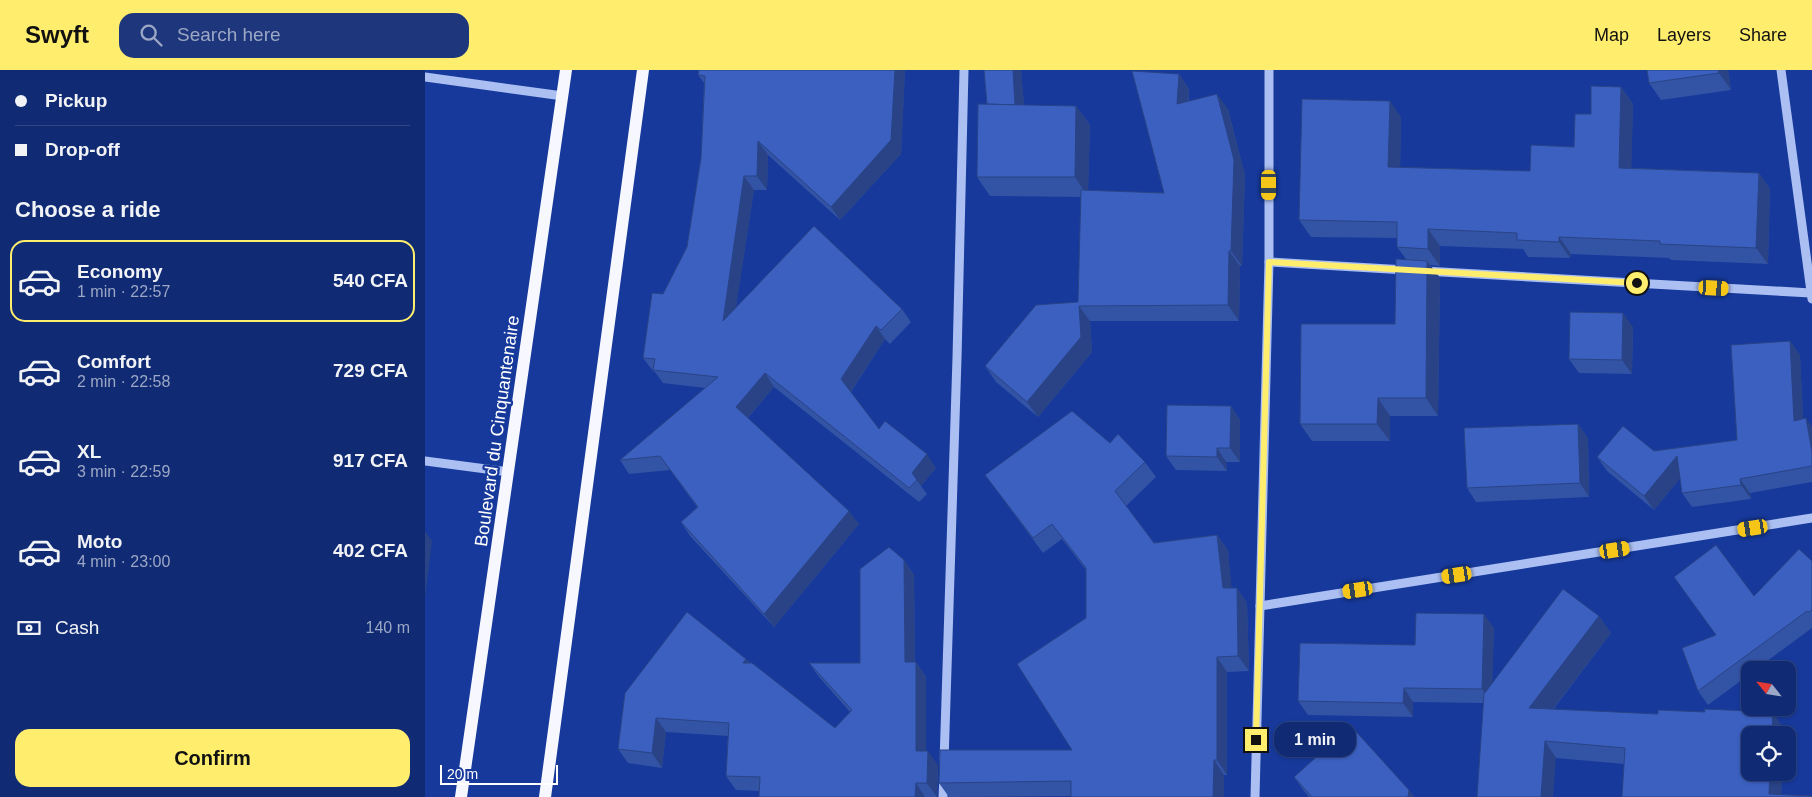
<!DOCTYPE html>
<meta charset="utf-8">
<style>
body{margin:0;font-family:Arial,sans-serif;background:#1e377c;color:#f1f3f6;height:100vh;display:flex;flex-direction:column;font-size:19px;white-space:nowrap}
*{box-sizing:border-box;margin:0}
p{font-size:16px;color:#9ca7c5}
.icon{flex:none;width:28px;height:28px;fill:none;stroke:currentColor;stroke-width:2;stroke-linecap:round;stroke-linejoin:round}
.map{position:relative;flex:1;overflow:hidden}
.panel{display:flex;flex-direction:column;background:#102b74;width:425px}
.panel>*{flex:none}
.hud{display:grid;align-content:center;height:110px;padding:0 15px;background:#102b74}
.needle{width:32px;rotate:300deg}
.controls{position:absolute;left:1316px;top:591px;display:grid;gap:10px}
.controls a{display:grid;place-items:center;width:55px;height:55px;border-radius:10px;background:#102b74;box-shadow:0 1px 4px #0004,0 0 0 1px #304786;font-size:25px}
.scale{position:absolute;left:15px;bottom:12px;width:118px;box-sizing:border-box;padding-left:5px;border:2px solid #fff;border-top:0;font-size:14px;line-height:18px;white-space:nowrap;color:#fff;-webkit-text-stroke:4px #16399b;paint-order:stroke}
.end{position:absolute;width:22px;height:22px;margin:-11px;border:6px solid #ffee6d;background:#111;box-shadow:0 0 0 2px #111}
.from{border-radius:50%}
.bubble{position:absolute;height:35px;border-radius:15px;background:#102b74;box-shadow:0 1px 4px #0004,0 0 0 1px #304786;font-size:16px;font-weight:700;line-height:35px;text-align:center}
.car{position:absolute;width:15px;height:30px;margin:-15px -8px;border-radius:6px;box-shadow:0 0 4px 1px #0007;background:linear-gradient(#f5c518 24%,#345 0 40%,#f5c518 0 76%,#345 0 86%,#f5c518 0)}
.hud b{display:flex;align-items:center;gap:18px;height:48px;font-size:19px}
.hud b+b{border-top:1px solid #304786}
.hud i{width:12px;height:12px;background:#f1f3f6}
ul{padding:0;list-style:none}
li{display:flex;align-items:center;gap:15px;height:82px;margin:0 10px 8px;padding:0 5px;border:2px solid transparent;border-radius:15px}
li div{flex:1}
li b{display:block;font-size:19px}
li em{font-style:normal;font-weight:700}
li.current{border-color:#ffee6d}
li>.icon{width:45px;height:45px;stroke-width:1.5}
h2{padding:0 15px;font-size:22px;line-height:60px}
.pay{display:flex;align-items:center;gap:12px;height:55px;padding:0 15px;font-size:19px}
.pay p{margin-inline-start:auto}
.action{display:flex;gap:10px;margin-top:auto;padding:10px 15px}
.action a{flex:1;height:58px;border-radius:15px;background:#ffee6d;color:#111;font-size:20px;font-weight:700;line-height:58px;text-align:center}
header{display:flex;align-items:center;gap:30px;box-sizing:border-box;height:70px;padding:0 25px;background:#ffee6d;color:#111}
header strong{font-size:24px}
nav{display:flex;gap:28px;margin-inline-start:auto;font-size:18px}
.search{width:350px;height:45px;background:#1e377c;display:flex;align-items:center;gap:12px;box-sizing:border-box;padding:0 18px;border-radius:15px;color:#9ca7c5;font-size:19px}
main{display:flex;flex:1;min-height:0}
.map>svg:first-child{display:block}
</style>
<header>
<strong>Swyft</strong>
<div class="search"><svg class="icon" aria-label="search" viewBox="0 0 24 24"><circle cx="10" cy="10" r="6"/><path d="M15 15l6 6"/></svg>Search here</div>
<nav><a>Map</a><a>Layers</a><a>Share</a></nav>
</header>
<main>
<section class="panel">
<div class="hud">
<b><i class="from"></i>Pickup</b>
<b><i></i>Drop-off</b>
</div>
<h2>Choose a ride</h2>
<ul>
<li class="current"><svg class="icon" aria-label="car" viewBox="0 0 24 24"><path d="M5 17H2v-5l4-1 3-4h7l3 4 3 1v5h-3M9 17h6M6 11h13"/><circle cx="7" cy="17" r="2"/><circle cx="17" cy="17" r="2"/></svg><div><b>Economy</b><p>1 min · 22:57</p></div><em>540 CFA</em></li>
<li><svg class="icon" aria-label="car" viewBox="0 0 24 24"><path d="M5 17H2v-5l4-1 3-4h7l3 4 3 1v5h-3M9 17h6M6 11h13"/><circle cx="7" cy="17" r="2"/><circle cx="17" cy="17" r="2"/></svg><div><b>Comfort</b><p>2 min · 22:58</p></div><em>729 CFA</em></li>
<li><svg class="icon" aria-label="car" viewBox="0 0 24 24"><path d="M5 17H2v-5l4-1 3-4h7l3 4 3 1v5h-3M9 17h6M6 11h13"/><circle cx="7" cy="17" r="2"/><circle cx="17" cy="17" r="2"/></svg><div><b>XL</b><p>3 min · 22:59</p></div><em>917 CFA</em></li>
<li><svg class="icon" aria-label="car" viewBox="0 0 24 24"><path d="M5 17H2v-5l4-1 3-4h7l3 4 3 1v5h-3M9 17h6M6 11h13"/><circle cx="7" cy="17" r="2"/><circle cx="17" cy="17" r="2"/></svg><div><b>Moto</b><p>4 min · 23:00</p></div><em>402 CFA</em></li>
</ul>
<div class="pay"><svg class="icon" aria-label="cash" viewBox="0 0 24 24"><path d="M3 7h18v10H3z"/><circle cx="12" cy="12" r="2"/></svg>Cash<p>140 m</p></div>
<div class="action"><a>Confirm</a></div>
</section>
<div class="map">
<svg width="1387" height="727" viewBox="0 0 1387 727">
<rect width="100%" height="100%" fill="#16399b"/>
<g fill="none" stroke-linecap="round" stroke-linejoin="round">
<!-- minor -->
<g stroke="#abbff2" stroke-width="9">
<path d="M1356 0 1387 229"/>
<path d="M0 7 138 26"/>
<path d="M844 192 981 200"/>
<path d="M999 201 1386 223"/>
<path d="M0 391 84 402"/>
<path d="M835 536 1387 448"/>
<path d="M519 692 532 288 539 0"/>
<path d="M518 727 519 707"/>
<path d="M830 727 844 192V0"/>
</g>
<!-- major -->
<g stroke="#f7f8ff" stroke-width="12">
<path d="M36 727 141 0"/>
<path d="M120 727 218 0"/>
</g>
</g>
<!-- wall -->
<g fill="#3353a5">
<path d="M274 0H480L476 84 415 150 343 85 342 120H329L311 236 477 239 486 252 465 274 460 269 426 322 454 359 511 398 496 416 502 424 494 432 349 317 323 348 434 454 349 557 265 466 256 452 272 437 245 400 204 404 195 390 280 318 238 313 230 302 228 301 218 288 262 177 276 88 279 13 273 5Z"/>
<path d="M559 0H596L599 35 651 36 665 55 663 121 739 123 754 4 764 19V31L803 39 820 105 817 196H815L814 251H665L667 282 613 347 571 312 560 296 653 232 656 127 565 126 552 107 562 34Z"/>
<path d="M1222 0H1303L1306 20 1236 30 1224 13Z"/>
<path d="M1196 17 1208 34 1206 98 1334 103 1345 119 1343 194 1246 190 1244 188 1146 184 1145 188 1103 187 1098 179 1015 176V196L1005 195 1015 208 1013 346H965V371H887L875 354 970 254 981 189 972 177V168L886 167 874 150 976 47 975 97 1105 101 1149 77 1166 44Z"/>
<path d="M1208 257 1207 304 1154 303 1144 289Z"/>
<path d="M1365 271 1375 285 1378 349 1387 357V412L1325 423 1326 429 1267 437 1257 423 1255 408 1229 440 1182 401 1172 387 1229 381 1312 370Z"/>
<path d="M806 336 815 350V392H801L802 401 751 400 741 386Z"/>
<path d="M1153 354 1163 368 1164 427 1051 432 1042 418Z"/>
<path d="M685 373 720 392 731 407 701 436 729 473 792 465 803 480 806 518H812L822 533 824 601 802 602V705H799V727H646V726L524 727 514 713 647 680 661 548V500L637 469 618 483 560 405Z"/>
<path d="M479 490 489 505 490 592H491L501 607V681L513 695 512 727H334L335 721 311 720 301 706 303 666 241 662 237 698 203 693 193 679 200 623 321 589 325 593 410 658 425 642 394 607 384 593H435Z"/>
<path d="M1387 491V558L1330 600H1325V604L1283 635 1273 621 1291 565 1329 526Z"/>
<path d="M1174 546 1186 563 1128 640 1359 659V665H1325L1357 702 1356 724 1197 727 1199 694 1131 688 1058 633 988 632V647L883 645 873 631 990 575 1069 558 1067 613Z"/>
<path d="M869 707 984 720 989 727H884L879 721Z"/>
</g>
<!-- shaded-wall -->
<g fill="#294386">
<path d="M470 0H480L476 84 415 150 406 137Z"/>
<path d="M588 0H596L600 49 590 35Z"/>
<path d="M1293 0H1303L1306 20 1294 3Z"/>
<path d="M754 4 764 19 762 50 752 34Z"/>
<path d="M1196 17 1208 34 1206 114 1194 98Z"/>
<path d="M792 24 803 39 820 105 817 196 806 181Z"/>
<path d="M965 31 976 47 975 113 963 97Z"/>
<path d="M651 36 665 55 663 127 650 107Z"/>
<path d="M333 71 343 85 342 120 332 106Z"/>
<path d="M1334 103 1345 119 1343 194 1331 178Z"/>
<path d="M319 106 329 120 307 264 298 251Z"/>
<path d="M1003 159 1015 176V196L1003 179Z"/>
<path d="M1134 167 1146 184 1145 188 1134 172Z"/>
<path d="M804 181 815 196 814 251 803 235Z"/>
<path d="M1002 191 1015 208 1013 346 1001 328Z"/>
<path d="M654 236 665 251 667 282 613 347 602 332Z"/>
<path d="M1198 243 1208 257 1207 304 1197 290Z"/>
<path d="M451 256 460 269 425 323 416 309Z"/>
<path d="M1365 271 1375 285 1379 365 1369 351Z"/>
<path d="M340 303 349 317 320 351 311 337Z"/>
<path d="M953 328 965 346V371L952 354Z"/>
<path d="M806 336 815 350V392L805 378Z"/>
<path d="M1381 348 1387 357V382Z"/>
<path d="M1153 354 1163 368 1164 427 1155 413Z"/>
<path d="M792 378 801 392 802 401 792 387Z"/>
<path d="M502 384 511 398 496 416 487 403Z"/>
<path d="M1252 386 1262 400 1229 440 1219 426Z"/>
<path d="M1315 409 1325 423 1326 429 1316 415Z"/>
<path d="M424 441 434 454 349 557 339 544Z"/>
<path d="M0 461 7 471 0 528Z"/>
<path d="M792 465 803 480 808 533 798 518Z"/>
<path d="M479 490 489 505 490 607 480 592Z"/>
<path d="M812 518 822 533 824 601 813 586Z"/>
<path d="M1059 544 1069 558 1067 633 1057 619Z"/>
<path d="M1174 546 1186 563 1116 655 1104 638Z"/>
<path d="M792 587 802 602V705L792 690Z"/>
<path d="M321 589 331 603 318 593Z"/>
<path d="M491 592 501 607V695L491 681Z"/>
<path d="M979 618 988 632V647L978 633Z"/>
<path d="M1348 642 1359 659V665H1347Z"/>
<path d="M231 648 241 662 237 698 227 683Z"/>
<path d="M1120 671 1131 688 1128 727H1116Z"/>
<path d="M503 681 513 695 512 727 502 713Z"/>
<path d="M789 690 799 705V727H788Z"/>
<path d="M1345 702H1357L1356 727 1344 724Z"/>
<path d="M491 713 500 727H490Z"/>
<path d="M984 720 989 727H983Z"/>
</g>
<!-- building -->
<g fill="#3b60c0" stroke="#294386">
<path d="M274 0H470L466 70 406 137 333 71 332 106H319L298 251 389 156 477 239 456 260 451 256 416 309 454 359 460 351 502 384 487 403 492 410 484 418 340 303 311 337 424 441 339 544 256 452 273 437 235 386 195 390 293 307 228 300 230 289 218 288 227 223 238 224 262 177 276 88 280 6 273 5Z"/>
<path d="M559 0H588L590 35 562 34Z"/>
<path d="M1222 0H1293L1294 3 1224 13Z"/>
<path d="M707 1 754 4 752 34 792 24 809 90 806 181H804L803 235 654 236 656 267 602 332 560 296 611 235 653 232 656 120 739 123Z"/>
<path d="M1166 16 1196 17 1194 98 1334 103 1331 178 1235 174V171L1134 167V172L1092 170V163L1003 159V179L972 177V152L874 150 877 29 965 31 963 97 1105 101 1106 75 1149 77 1150 44H1166Z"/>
<path d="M553 34 651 36 650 107H552Z"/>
<path d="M971 189 1002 191 1001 328H953L952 354H875L876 254H970Z"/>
<path d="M1145 242 1198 243 1197 290 1144 289Z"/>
<path d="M1365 271 1369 351 1381 348 1387 382V396L1315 409 1316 415 1257 423 1252 386 1219 426 1172 387 1198 356 1229 381 1312 370 1306 275Z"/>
<path d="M742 335 806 336 805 378H792V387L741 386Z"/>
<path d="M647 341 685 373 693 364 720 392 690 421 729 473 792 465 798 518H812L813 586 792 587V690H789L788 727H646V711L514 713 515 680H647L592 594 661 548V498L627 454 608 468 560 405Z"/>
<path d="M1153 354 1155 413 1042 418 1039 358Z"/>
<path d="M1291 475 1329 526 1374 479 1387 491V540L1384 542 1382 541 1273 621 1257 578 1291 565 1249 507Z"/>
<path d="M464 477 479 490 480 592H491V681H503L502 713H491L490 727H334L335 707 301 706 304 653 231 648 227 683 193 679 200 623 262 542 321 589 318 593H327L410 658 427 640 384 593H435V499Z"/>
<path d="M1138 519 1174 546 1104 638 1233 644V640L1280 642 1279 639 1348 642 1347 665H1325V702H1345L1344 724 1387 726V727H1197L1200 678 1120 671 1116 727H1052L1059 624Z"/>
<path d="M991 543 1059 544 1057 619 979 618 978 633 873 631 875 573 990 575Z"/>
<path d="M926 656 984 720 983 727H887L869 707Z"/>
</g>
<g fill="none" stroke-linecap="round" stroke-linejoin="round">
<!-- route -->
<path stroke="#ffee6d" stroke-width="6" d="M831 670 844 192 1212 213"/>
</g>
<g text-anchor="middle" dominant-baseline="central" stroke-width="4.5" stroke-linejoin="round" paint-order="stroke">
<!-- street labels -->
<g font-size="18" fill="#fff" stroke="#16399b">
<text transform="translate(72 361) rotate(-82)">Boulevard du Cinquantenaire</text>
</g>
</g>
</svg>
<div class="controls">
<a><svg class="needle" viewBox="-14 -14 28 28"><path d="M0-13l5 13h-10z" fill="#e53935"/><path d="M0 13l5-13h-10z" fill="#9ca7c5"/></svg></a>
<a><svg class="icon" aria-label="locate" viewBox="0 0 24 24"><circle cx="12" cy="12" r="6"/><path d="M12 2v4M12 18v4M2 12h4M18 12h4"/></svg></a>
</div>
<div class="scale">20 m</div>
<i class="end from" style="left:1212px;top:213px"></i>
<i class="end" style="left:831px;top:670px"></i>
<div class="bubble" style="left:849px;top:652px;width:82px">1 min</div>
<i class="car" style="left:844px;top:115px;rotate:180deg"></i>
<i class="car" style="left:1289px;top:218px;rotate:93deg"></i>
<i class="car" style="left:1328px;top:458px;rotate:261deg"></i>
<i class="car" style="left:1190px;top:480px;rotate:81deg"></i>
<i class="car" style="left:1032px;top:505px;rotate:261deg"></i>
<i class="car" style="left:933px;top:520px;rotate:261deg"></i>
</div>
</main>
